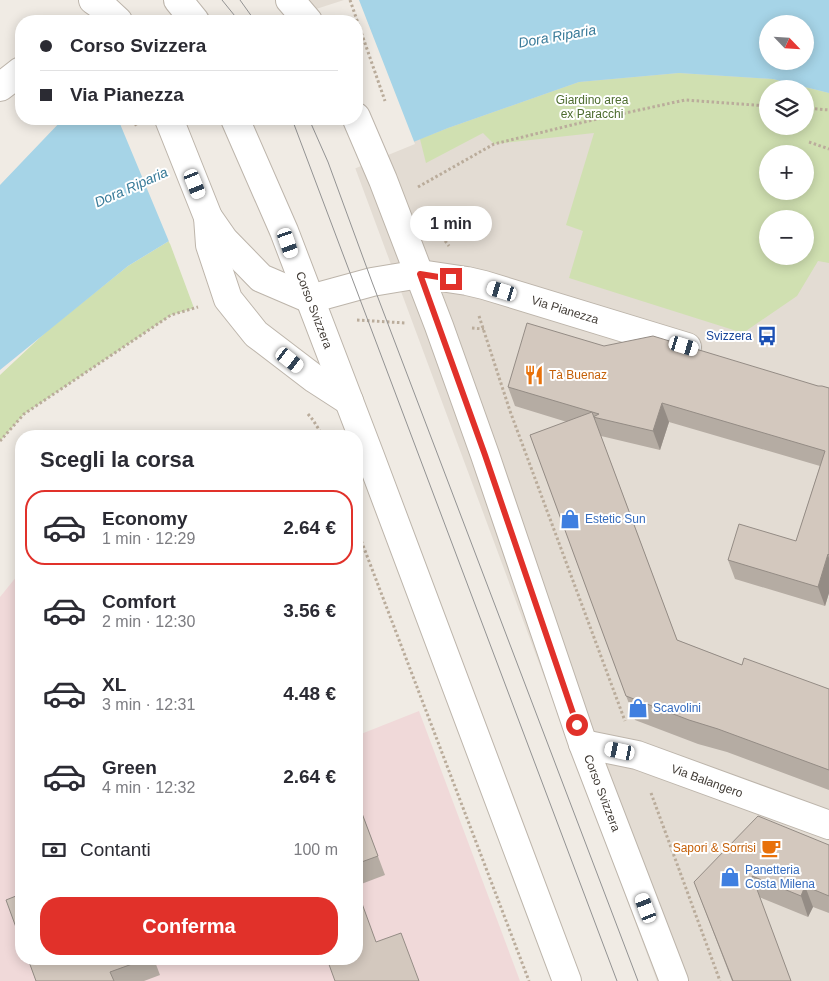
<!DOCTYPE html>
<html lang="it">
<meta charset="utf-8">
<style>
body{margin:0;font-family:Arial,sans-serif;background:#f2f2f3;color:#2b2b33;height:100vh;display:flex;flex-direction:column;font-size:19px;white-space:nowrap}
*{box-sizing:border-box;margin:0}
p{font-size:16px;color:#7c7c81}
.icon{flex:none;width:28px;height:28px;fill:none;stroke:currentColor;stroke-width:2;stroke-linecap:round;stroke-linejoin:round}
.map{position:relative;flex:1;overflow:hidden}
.panel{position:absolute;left:15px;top:430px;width:348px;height:535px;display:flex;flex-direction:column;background:#fff;border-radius:20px;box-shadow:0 2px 12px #0003}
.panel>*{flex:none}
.hud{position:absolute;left:15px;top:15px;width:348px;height:110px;border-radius:20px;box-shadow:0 2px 12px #0003;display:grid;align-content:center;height:110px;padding:0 25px;background:#fff}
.needle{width:32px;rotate:115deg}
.buttons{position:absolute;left:759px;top:15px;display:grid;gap:10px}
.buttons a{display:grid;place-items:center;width:55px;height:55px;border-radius:50%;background:#fff;box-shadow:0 2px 12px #0003;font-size:25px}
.end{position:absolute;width:22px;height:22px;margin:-11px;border:6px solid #e1312a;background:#fff;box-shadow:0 0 0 2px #fff}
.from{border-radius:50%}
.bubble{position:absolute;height:35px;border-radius:18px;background:#fff;box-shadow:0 2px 12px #0003;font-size:16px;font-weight:600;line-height:35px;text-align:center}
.car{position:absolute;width:15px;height:30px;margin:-15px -8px;border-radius:6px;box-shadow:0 0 4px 1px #0007;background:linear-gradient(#fff 24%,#345 0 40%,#fff 0 76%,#345 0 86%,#fff 0)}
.hud b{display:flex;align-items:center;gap:18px;height:48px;font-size:19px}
.hud b+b{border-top:1px solid #e1e1e2}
.hud i{width:12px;height:12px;background:#2b2b33}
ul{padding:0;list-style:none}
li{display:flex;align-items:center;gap:15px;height:75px;margin:0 10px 8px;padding:0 15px;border:2px solid transparent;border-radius:20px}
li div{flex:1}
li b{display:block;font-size:19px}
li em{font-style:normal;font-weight:600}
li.selected{border-color:#e1312a}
li>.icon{width:45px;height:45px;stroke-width:1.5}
h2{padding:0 25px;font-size:22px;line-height:60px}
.pay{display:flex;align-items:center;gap:12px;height:55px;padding:0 25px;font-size:19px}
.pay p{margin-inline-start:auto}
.action{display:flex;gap:10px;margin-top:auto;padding:10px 25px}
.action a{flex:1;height:58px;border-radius:20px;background:#e1312a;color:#fff;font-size:20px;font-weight:600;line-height:58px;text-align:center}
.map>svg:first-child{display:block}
</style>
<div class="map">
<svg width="829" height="981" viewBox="0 0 829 981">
<rect width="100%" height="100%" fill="#f0ebe4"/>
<!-- residential -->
<path fill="#e3dcd3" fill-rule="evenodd" d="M293 0H829V981H657L337 119H356V21H301ZM768 24H805V61H768ZM768 89H805V126H768ZM768 154H805V191H768ZM768 219H805V256H768Z"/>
<!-- medical -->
<path fill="#f0d9d9" d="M21 571V959H356V736L419 711 520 981H0V597Z"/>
<!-- green -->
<g fill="#d0e0b1" fill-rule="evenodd">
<path d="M679 73 773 79 829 93V263L818 261 797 296 743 333 569 278 583 231 566 225 594 133 494 144 483 133 426 163 420 139 448 128 579 82ZM768 89H805V126H768ZM768 154H805V191H768ZM768 219H805V256H768Z"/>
<path d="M169 241 194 308 171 315 24 414 0 441V375L47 331 128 266Z"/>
</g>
<!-- water -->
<path fill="#a6d4e7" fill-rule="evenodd" d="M352 0H829V93L773 79 679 73 579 82 448 128 169 241 128 266 0 370V185L63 119H356V21ZM768 24H805V61H768Z"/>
<!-- pier -->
<path fill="#f0ebe4" d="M344 0H359L415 144 170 244 118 119H356V21H283L285 19Z"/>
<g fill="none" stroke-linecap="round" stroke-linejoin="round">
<defs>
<g id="minor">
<path d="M93 0 103 7 118 21"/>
<path d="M0 87 21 71"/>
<path d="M169 119 208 217 224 240 261 278 310 299"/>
<path d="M208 217 210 245 228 299 256 334 315 379 349 401"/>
<path d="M583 744 637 755 829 825"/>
</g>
<g id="tertiary">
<path d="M178 0 195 21"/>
<path d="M290 0 308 21"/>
<path d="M356 117 383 180 439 326 485 455 583 744 674 981"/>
<path d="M235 119 284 231 370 456 567 981"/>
<path d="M310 299 372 282 420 274 467 281 484 285 687 347"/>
</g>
</defs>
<!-- minor casing -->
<use href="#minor" stroke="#bdb5ab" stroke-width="30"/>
<!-- tertiary casing -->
<use href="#tertiary" stroke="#bdb5ab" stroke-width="30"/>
<!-- path -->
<g stroke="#baac9b" stroke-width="3" stroke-dasharray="2.5 2.5" stroke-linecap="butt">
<path d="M350 0 385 101"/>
<path d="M805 108 829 110"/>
<path d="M133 119 137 127"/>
<path d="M809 142 829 149"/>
<path d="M418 187 494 144 584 122 685 100 768 106"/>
<path d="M439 233 449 246"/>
<path d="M479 316 510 411 625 721"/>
<path d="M357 320 406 323"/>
<path d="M472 328 484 329"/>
<path d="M308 414 313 420 323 436"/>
<path d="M0 441 24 414 171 315 198 307"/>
<path d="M356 527 529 981"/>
<path d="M651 793 720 981"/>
</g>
<!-- minor -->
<use href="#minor" stroke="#fff" stroke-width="28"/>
<!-- tertiary -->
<use href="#tertiary" stroke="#fff" stroke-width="28"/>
<!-- tram -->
<g stroke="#939393" stroke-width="1">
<path d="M222 0 239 21"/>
<path d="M240 0 255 21"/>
<path d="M292 119 617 981"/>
<path d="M309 119 328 162 372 282 638 981"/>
</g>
</g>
<!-- wall -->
<g fill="#b5aca3">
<path d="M604 346 829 388V593L825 606 735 579 728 560 796 541 820 466 669 422 660 450 601 436 677 640 742 665 829 689V790L727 752 698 744 635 720 530 435 567 422 515 406 508 387Z"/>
<path d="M360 808 385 875 356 886V809Z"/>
<path d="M829 845V913L813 907 808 917 759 897 791 981H732L694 882Z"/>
<path d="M28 959H154L160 975 144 981H36Z"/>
</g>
<!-- shaded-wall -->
<g fill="#948c85">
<path d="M662 403 669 422 660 450 653 431Z"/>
<path d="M828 554 829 558V593L825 606 818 587Z"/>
<path d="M805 886 813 907 808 917 801 896Z"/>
</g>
<!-- building -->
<g fill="#d3c8be" stroke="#948c85">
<path d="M527 323 604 346 653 336 818 386H822L829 388V555L828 554 818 587 728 560 739 524 796 541 825 451 662 403 653 431 593 417 599 414 508 387Z"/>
<path d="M592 412 677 640 742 665 744 658 829 689V770L718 729 689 720 626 696 530 435Z"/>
<path d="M360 808 378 856 356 864V809Z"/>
<path d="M758 816 829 845V896L805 886 801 896 752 876 791 981H733L694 882Z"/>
<path d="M356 887 376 942 401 933 419 981H335L327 959H356Z"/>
<path d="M21 894V941L6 900Z"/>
<path d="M28 959H146L110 972 114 981H36Z"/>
</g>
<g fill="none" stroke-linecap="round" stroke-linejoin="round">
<!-- route -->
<path stroke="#e1312a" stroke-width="6" d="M451 279 420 274 485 455 577 725"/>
</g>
<!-- icons -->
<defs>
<symbol id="bus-bare" viewBox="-9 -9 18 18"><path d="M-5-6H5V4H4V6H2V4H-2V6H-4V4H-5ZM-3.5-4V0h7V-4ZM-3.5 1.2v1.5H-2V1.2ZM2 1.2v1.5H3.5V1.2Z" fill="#1a4fb4" stroke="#fff" stroke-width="2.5" paint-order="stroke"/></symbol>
<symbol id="restaurant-bare" viewBox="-9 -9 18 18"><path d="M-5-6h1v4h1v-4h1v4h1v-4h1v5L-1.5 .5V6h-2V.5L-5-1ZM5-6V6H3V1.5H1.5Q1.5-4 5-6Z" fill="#e8710a" stroke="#fff" stroke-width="2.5" paint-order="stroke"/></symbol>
<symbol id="shop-bare" viewBox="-9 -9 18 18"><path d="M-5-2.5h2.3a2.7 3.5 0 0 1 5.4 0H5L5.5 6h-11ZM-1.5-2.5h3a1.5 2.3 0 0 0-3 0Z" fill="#3f7fe0" stroke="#fff" stroke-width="2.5" paint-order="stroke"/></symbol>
<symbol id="cafe-bare" viewBox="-9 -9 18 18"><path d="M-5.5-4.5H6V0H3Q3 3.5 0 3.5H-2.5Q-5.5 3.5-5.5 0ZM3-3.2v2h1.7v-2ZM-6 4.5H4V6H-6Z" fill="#e8710a" stroke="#fff" stroke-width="2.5" paint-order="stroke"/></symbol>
</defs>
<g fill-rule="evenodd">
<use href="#bus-bare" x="753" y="322" width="28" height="28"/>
<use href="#restaurant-bare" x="520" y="361" width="28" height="28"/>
<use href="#shop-bare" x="556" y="505" width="28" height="28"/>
<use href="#shop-bare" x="624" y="694" width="28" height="28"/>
<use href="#cafe-bare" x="757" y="834" width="28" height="28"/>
<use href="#shop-bare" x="716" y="863" width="28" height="28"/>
</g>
<g text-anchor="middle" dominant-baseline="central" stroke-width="4" stroke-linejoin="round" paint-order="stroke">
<!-- park labels -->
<g font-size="12" fill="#4d6c2f" stroke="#fff">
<text x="592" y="100">Giardino area<tspan x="592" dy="14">ex Paracchi</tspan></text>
</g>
<!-- street labels -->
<g font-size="12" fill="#413b35" stroke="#fff">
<text transform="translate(314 310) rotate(69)">Corso Svizzera</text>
<text transform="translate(565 310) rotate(17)">Via Pianezza</text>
<text transform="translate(707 781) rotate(20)">Via Balangero</text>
<text transform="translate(602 793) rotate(69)">Corso Svizzera</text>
</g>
<!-- transit labels -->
<g font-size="12" fill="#164399" stroke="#fff" text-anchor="end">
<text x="752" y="336">Svizzera</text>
</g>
<!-- food labels -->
<g font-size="12" fill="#c56008" stroke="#fff" text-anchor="start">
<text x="549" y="375">Tà Buenaz</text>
<text x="756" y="848" text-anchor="end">Sapori &amp; Sorrisi</text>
</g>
<!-- shop labels -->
<g font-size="12" fill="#366cbe" stroke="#fff" text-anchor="start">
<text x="585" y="519">Estetic Sun</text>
<text x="653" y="708">Scavolini</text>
<text x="745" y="870">Panetteria<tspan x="745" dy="14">Costa Milena</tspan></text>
</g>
<!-- water labels -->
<g font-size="14" font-style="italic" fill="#397b99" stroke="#fff">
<text transform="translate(557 36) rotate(-10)">Dora Riparia</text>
<text transform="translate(131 187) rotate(-24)">Dora Riparia</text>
</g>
</g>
</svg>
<div class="buttons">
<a><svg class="needle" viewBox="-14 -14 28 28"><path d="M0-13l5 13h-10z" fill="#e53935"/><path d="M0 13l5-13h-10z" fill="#7c7c81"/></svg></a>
<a><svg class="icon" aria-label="layers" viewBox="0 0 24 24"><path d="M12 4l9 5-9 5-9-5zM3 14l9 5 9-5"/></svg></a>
<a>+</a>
<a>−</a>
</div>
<i class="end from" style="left:577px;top:725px"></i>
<i class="end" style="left:451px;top:279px"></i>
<div class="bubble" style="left:410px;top:206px;width:82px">1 min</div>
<i class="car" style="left:195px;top:184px;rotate:158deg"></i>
<i class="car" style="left:288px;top:243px;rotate:161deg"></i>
<i class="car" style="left:502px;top:291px;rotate:287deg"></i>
<i class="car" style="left:684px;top:346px;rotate:107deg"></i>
<i class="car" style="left:290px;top:360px;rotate:128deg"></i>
<i class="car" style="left:620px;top:751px;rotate:282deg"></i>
<i class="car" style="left:646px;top:908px;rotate:339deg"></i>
<div class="hud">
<b><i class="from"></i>Corso Svizzera</b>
<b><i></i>Via Pianezza</b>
</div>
<section class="panel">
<h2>Scegli la corsa</h2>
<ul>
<li class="selected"><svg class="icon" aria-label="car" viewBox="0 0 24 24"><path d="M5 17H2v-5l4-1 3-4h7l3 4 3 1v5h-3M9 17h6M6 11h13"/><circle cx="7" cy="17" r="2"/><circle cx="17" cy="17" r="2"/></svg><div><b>Economy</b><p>1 min · 12:29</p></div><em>2.64 €</em></li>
<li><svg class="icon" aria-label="car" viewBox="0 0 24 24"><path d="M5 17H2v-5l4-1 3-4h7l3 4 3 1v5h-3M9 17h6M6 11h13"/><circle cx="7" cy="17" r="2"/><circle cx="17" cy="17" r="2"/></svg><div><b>Comfort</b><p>2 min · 12:30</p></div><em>3.56 €</em></li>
<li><svg class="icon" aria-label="car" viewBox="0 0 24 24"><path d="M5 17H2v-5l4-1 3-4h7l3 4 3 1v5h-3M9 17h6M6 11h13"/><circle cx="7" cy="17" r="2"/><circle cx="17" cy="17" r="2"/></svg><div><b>XL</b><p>3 min · 12:31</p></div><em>4.48 €</em></li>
<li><svg class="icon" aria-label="car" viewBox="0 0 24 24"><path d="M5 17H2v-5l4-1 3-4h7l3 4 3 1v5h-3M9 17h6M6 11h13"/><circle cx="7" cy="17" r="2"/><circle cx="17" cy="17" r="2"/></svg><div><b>Green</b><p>4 min · 12:32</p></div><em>2.64 €</em></li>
</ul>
<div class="pay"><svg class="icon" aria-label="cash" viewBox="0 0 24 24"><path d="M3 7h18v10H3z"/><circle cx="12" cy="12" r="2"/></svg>Contanti<p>100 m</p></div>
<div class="action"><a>Conferma</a></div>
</section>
</div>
